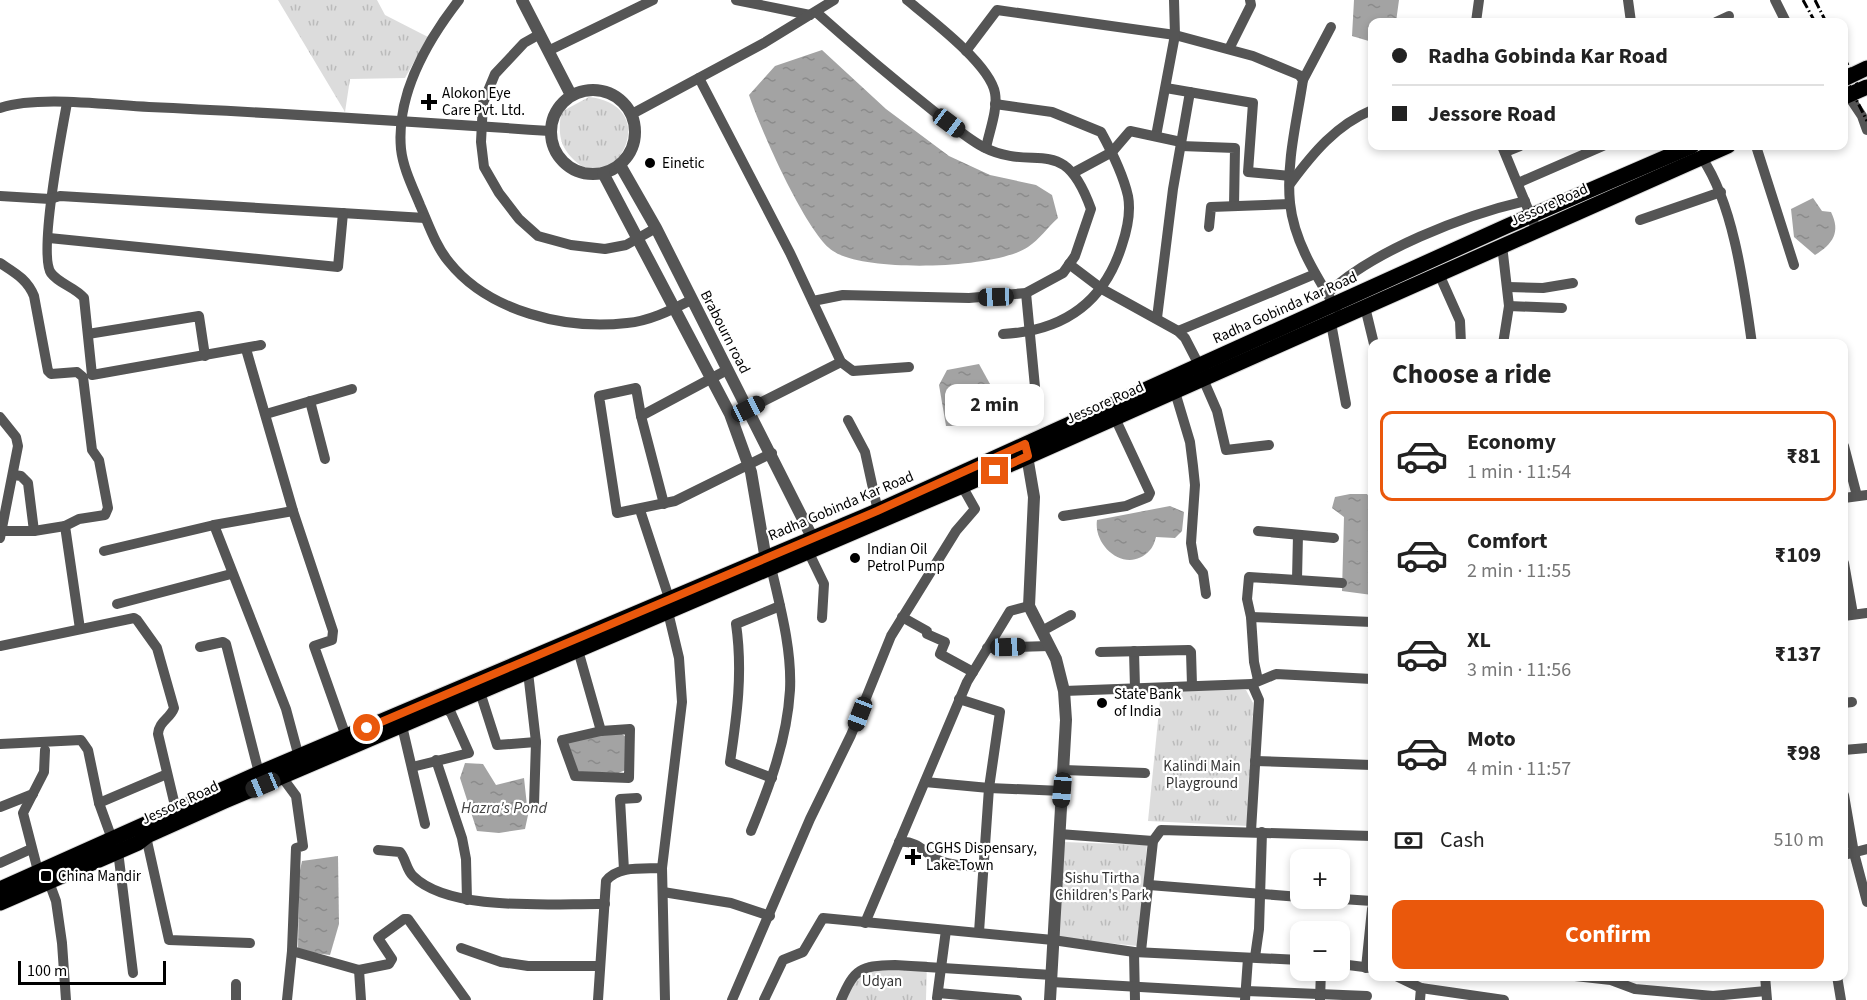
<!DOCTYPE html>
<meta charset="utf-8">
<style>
body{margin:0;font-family:"Source Sans 3",sans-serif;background:#f2f2f2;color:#222;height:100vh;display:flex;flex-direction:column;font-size:22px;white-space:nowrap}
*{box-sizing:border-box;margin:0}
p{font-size:20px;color:#767676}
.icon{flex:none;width:33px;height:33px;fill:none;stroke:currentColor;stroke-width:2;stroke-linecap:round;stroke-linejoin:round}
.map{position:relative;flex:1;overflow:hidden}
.panel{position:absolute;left:1368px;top:339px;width:480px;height:642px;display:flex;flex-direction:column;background:#fff;border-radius:12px;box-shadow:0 3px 9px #0003}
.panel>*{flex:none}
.hud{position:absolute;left:1368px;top:18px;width:480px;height:132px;border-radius:12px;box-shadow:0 3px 9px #0003;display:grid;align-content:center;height:132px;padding:0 24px;background:#fff}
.tools{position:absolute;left:1290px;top:849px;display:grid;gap:12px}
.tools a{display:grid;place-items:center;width:60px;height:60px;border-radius:12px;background:#fff;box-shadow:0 3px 9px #0003;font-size:30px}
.scale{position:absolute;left:18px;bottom:15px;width:148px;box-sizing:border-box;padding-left:6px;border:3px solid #000;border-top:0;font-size:16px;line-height:21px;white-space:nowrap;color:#000;-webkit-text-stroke:4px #fff;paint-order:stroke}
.end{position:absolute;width:27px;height:27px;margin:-14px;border:8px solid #ea580c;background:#fff;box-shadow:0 0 0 3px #fff}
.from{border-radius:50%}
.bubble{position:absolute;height:42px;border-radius:12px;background:#fff;box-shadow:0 3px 9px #0003;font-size:20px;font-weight:700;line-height:42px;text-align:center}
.car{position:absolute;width:18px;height:36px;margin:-18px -9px;border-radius:8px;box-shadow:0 0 4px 2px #0007;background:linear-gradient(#222 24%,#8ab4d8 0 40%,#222 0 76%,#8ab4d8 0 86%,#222 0)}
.hud b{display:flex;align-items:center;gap:21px;height:57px;font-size:22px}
.hud b+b{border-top:2px solid #e0e0e0}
.hud i{width:15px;height:15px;background:#222}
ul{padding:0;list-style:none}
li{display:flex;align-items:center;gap:18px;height:90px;margin:0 12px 9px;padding:0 12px;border:3px solid transparent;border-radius:12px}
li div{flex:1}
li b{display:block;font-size:22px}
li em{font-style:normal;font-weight:700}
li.active{border-color:#ea580c}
li>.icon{width:54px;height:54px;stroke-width:1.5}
h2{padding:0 24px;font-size:27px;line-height:72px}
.pay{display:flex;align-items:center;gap:15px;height:66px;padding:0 24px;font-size:22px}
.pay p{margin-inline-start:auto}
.cta{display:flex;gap:12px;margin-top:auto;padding:12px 24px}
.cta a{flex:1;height:69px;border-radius:12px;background:#ea580c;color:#fff;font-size:24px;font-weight:700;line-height:69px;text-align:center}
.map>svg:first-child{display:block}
</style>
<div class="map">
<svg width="1867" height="1000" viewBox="0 0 1867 1000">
<defs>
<pattern id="park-tufts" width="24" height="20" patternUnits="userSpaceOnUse" patternTransform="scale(1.5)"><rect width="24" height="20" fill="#dcdcdc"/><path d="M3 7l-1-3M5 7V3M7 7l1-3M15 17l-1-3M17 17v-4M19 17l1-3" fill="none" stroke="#bbb"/></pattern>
<pattern id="water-ripples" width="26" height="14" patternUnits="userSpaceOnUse" patternTransform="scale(1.5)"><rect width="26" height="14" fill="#a3a3a3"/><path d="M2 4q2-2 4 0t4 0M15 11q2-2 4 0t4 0" fill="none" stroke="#8b8b8b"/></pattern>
</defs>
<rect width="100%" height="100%" fill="#fff"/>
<!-- park -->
<g fill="url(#park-tufts)">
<path d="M278 0H377L385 15 428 37 405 78 350 79 345 112Z"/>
<path d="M589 97C666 106 613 202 572 158 558 143 559 131 561 112Z"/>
<path d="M1161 690H1246L1253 703 1249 826 1148 821Z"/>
<path d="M1063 842 1147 845 1138 946 1058 938Z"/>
<path d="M871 961H927L926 1000H837L850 974Z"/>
</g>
<!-- water -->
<g fill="url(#water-ripples)">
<path d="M1354 0H1399L1396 22H1372V42L1352 36Z"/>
<path d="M822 50 886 109 949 156 990 175 1036 185 1052 195 1058 218C1048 227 1039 240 1028 247 996 269 865 273 833 251 806 233 760 128 749 95L775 66Z"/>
<path d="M1813 198 1822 211 1831 212C1841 232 1833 244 1815 255L1794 237 1791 209Z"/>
<path d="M979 364 990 384 995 416 987 426H946L939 385 947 370Z"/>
<path d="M1350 494H1367L1372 501V595L1342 591 1344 517 1332 508 1335 497Z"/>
<path d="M1170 506 1184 512 1182 531 1175 538 1156 537C1155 541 1153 547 1150 550 1128 575 1093 548 1097 520Z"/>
<path d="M618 731 626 737V770L618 773 576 772 567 743Z"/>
<path d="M465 763 483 764 496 785 524 778 528 815 525 829 499 833 477 831 460 778Z"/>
<path d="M338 856 339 924 330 955 298 951 299 875 302 861Z"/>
</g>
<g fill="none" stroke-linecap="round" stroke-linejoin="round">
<defs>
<g id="primary">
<path d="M1844 79 1867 68"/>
<path d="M1844 97 1867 87"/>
<path d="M0 889 259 773 877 511 1507 226 1692 146"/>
<path d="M0 903 138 843 147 836 225 801 962 486 1728 146"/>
</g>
</defs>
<!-- primary casing -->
<use href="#primary" stroke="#dbdbdb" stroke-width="17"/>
<!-- minor -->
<g stroke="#555" stroke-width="10">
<path d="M459 0C427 41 396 95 401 149 403 168 413 188 420 205 428 223 436 247 449 262 489 312 566 330 627 323 650 321 671 310 691 300"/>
<path d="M736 0 810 15"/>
<path d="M907 0C930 19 990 64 995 93 998 110 989 132 986 148"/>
<path d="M1628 0 1631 22"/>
<path d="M1775 0 1786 22"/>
<path d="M1476 22 1479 0"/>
<path d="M1716 22 1729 16"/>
<path d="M540 34 524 43 495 74 483 103 481 142 484 167 499 193 519 219 538 236 571 245 605 249 626 245 656 228"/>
<path d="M1229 49 1251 5 1250 0"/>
<path d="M548 51 653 0"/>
<path d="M966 51 997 10 1175 35 1253 56 1299 75 1303 80C1297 120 1286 163 1290 203 1294 242 1317 277 1336 308"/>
<path d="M699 78 790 253 841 362 853 371 909 367"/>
<path d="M1303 80 1331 27"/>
<path d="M1166 88 1253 103 1248 172 1290 176"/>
<path d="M1848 95 1862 116 1867 130"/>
<path d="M67 103C62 130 38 255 51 273 59 284 75 287 84 298L92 375 261 345"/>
<path d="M995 104 1052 112 1101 132C1112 152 1123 174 1128 196 1131 212 1127 230 1122 245 1104 303 1063 331 1003 334"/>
<path d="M0 108C38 95 107 105 149 107 283 113 417 122 550 131"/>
<path d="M632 114 764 43 834 0"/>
<path d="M1156 136 1175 35 1174 0"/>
<path d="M1181 146 1235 148 1234 206"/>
<path d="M1502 146 1537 231"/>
<path d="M1756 146 1794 265"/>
<path d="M1505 152 1520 146"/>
<path d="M1702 158C1734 205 1744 287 1752 344"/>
<path d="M1073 173 1112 152 1130 131 1181 142"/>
<path d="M1518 183 1603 146"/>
<path d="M1290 184C1313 153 1336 125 1372 110"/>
<path d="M0 196 50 199 60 196 425 218"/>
<path d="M1640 220 1721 192"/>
<path d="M1209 227 1211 207 1290 204"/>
<path d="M49 238 338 267 343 213"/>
<path d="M1502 245 1509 306 1503 344"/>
<path d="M0 263C15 273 27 279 34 296L48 371 51 374 77 372 83 377 92 450 99 460 108 508 105 515 79 519 65 526 80 629"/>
<path d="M1069 264 1102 289 1178 331 1185 338 1200 367"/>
<path d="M1439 274 1460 321 1461 344"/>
<path d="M1508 287 1543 288 1573 283"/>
<path d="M1026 293 1035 387"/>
<path d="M1327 294C1372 251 1464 215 1525 201"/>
<path d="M813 301 843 295 969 298 1026 293 1063 273 1075 256 1091 209C1063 131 1037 174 983 147 965 137 948 122 931 109 892 78 853 45 816 12"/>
<path d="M1509 306 1562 308"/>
<path d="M1365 307 1374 344"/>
<path d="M1157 318 1173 189 1190 92"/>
<path d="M1331 323 1346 404"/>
<path d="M1178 331 1315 274"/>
<path d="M88 334 199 316 205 356"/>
<path d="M246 349 293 511 333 631 332 640 314 646 348 742"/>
<path d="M1203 379 1217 411 1226 450 1269 445"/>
<path d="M1175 392 1190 442 1193 466 1195 485 1191 543 1194 561 1203 573 1206 594"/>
<path d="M310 401 325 459"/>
<path d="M748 409 841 362"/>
<path d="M266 414 352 389"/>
<path d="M641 416 636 388 599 396 617 513 675 501 772 453"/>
<path d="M0 417 16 437 18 446 0 538"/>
<path d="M848 420 865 452 879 516"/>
<path d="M1844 446 1857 496"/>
<path d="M14 475 21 476 28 483 34 531"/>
<path d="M1844 498 1867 495"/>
<path d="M664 504 641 416 727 370"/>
<path d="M640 510 669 598"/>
<path d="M1063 516 1126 506 1148 497 1150 493 1115 418"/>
<path d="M214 525 286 709 300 761"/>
<path d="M3 531H34L65 526"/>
<path d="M1258 531 1334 538"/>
<path d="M104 551 214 525 293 511"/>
<path d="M808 551 824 584 822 618"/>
<path d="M1844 563 1853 614"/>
<path d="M1297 579 1298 535"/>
<path d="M117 604 231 574"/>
<path d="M1844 616 1867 613"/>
<path d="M902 617 927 631V634L945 642 940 654 973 672"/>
<path d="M1251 617 1247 599 1249 577 1342 583"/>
<path d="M1042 631 1071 615"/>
<path d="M0 646 134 618 137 620 157 648 174 708C170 719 159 721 158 734L176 810"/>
<path d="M200 647 223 642 226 644 259 773"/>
<path d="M987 648 1049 646"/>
<path d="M578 650 601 731"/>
<path d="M1134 651 1135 688"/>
<path d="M1100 652 1189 650 1191 652 1192 685"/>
<path d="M528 672 536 742 534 805"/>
<path d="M1258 680 1254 662 1251 617 1372 622"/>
<path d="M1252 684 1276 674 1372 679"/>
<path d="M1064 691 1252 684 1259 700 1251 831"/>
<path d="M480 692 497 745 536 742"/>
<path d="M959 699 1000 712 989 788 979 932"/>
<path d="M1844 703 1852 702"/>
<path d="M402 726 425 824"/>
<path d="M630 729 629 778 575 776 562 740 601 731Z"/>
<path d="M0 744 81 740 88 750 99 803 112 839"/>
<path d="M45 750 44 772 23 813 38 871 49 882 56 901 62 943 66 1000"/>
<path d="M1844 750 1867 748"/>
<path d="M436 760 462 838 466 859 467 900"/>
<path d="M1255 761 1372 765"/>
<path d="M412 767 469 753 451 713 444 707"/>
<path d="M1064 770 1145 773"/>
<path d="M282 777 296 796 303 846 296 848 292 951 287 1000"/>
<path d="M772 778 730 762C737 715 743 672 736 624L780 606"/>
<path d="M925 782 989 788 1062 791"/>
<path d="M1844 795 1854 853 1867 902"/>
<path d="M99 803 167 774"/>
<path d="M0 807 33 794"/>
<path d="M751 831C770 785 787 740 790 690 792 649 780 606 771 567"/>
<path d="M145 832 169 940 250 943"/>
<path d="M1059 834 1153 841"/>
<path d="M899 842C920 840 926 856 943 862 955 866 969 866 982 867"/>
<path d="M378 850 400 852C406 859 406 869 413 876 450 913 555 903 605 904"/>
<path d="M118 851 133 973"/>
<path d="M1844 855 1867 849"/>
<path d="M0 863 31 849"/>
<path d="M624 870 620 799 637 798"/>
<path d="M1149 885 1300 897"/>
<path d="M663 892 731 903 770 916"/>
<path d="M1327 898 1372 901"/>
<path d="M865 923 967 682 1010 611 1029 606"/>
<path d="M461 948 501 962 528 966H598"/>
<path d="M292 951 359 970 389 964 392 959 378 938 404 919H408L466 1000"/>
<path d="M1141 951 1153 841 1161 830 1372 836"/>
<path d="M1134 952 1135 1000"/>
<path d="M1255 957 1259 929 1262 832"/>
<path d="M1340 964 1372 968"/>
<path d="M1366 968 1372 909"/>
<path d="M359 970 361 1000"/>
<path d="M1396 976 1421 988 1504 1000"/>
<path d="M1575 976 1611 980 1635 989 1713 996 1766 991"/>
<path d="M1765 976 1767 1000"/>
<path d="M1837 976 1841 1000"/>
<path d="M1052 982 1246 993"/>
<path d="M1246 991 1367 996"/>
<path d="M938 993 1017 1000"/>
<path d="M937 998 946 930"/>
<path d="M236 1000V984"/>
<path d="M598 1000 606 881C618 865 644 869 662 868"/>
<path d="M665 1000 662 868 682 702 679 658 668 612"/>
<path d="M732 1000 810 819 851 735 891 636 956 531 975 509 962 486"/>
<path d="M764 1000 783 960 803 952 823 918 1053 940 1134 952 1300 960"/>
<path d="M841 1000C855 968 860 966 895 965L1052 975"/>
<path d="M1245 1000 1248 958"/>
<path d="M1320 1000 1321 970"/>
<path d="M1420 1000 1421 988"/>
</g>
<!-- tertiary -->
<g stroke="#555" stroke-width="12">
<path d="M522 0 571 95"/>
<circle cx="593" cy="132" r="42"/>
<path d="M620 165 656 228 816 545"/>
<path d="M603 173 730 414 751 472 765 554 770 564"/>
<path d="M1026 450 1034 497 1029 606 1056 659 1064 691 1066 720 1050 1000"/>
</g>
<!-- primary -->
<use href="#primary" stroke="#000" stroke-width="15"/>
<!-- rail -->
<g stroke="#000" stroke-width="3" stroke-dasharray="9 3 1.5 3" stroke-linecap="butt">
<path d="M1803 0 1815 22"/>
<path d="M1815 0 1826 22"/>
<path d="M1844 57 1857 84"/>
<path d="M1844 75 1867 121"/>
</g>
</g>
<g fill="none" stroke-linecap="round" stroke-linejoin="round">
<!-- route -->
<path stroke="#ea580c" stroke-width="8" d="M367 728 877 511 1025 444 1028 456 995 471"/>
</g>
<!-- markers -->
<g fill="#000" stroke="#fff" stroke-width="2">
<path d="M426 93h6v6h6v6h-6v6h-6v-6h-6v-6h6z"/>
<circle cx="650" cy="163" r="6"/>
<circle cx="855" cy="558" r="6"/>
<circle cx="1102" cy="703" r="6"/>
<path d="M910 848h6v6h6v6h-6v6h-6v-6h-6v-6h6z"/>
<rect x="40" y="870" width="12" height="12" rx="3"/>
</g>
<g text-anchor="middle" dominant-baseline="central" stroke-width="4.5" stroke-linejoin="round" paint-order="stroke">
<!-- poi labels -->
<g font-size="15" fill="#000" stroke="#fff" text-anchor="start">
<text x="442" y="93">Alokon Eye<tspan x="442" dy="17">Care Pvt. Ltd.</tspan></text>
<text x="662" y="163">Einetic</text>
<text x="867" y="549">Indian Oil<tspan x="867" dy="17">Petrol Pump</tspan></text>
<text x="1114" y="694">State Bank<tspan x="1114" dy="17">of India</tspan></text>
<text x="926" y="848">CGHS Dispensary,<tspan x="926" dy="17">Lake-Town</tspan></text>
<text x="58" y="876">China Mandir</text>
</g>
<!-- street labels -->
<g font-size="15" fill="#000" stroke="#fff">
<text transform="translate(1549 205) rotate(-24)">Jessore Road</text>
<text transform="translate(1285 308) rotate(-24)">Radha Gobinda Kar Road</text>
<text transform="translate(725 332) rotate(63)">Brabourn road</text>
<text transform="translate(1105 403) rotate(-24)">Jessore Road</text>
<text transform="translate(841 506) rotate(-23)">Radha Gobinda Kar Road</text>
<text transform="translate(180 803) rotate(-25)">Jessore Road</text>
</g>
<!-- park labels -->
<g font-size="15" fill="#333" stroke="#fff">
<text x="1202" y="766">Kalindi Main<tspan x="1202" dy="17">Playground</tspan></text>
<text x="1102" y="878">Sishu Tirtha<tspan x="1102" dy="17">Children's Park</tspan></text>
<text x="882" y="981">Udyan</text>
</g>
<!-- water labels -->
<g font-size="16" font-style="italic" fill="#444" stroke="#fff">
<text x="504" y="808">Hazra's Pond</text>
</g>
</g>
</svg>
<div class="tools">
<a>+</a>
<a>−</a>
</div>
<div class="scale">100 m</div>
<i class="end from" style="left:367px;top:728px"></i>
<i class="end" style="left:995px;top:471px"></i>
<div class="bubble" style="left:945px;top:384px;width:99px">2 min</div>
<i class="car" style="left:949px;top:123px;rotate:127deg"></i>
<i class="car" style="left:996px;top:297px;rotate:268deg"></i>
<i class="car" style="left:748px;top:409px;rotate:63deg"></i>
<i class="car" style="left:1008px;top:647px;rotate:88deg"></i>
<i class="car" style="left:860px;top:714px;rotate:201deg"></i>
<i class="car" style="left:263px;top:785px;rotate:247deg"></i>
<i class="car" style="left:1062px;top:790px;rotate:185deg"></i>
<div class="hud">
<b><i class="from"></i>Radha Gobinda Kar Road</b>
<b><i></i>Jessore Road</b>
</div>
<section class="panel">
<h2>Choose a ride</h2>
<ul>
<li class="active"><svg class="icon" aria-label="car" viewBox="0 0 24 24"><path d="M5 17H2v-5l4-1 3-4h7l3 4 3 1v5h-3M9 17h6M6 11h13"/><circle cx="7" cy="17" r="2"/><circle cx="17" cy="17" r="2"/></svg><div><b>Economy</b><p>1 min · 11:54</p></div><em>₹81</em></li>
<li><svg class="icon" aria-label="car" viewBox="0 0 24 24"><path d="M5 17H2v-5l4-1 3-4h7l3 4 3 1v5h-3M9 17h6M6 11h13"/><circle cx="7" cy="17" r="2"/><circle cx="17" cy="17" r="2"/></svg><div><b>Comfort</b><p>2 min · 11:55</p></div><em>₹109</em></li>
<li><svg class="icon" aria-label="car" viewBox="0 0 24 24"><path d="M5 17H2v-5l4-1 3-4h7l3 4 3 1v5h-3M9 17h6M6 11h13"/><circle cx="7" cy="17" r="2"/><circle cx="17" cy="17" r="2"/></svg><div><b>XL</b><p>3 min · 11:56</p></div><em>₹137</em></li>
<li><svg class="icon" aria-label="car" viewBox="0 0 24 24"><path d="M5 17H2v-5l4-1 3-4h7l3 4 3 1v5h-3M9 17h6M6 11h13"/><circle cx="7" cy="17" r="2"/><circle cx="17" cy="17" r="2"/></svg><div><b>Moto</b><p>4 min · 11:57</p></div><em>₹98</em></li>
</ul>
<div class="pay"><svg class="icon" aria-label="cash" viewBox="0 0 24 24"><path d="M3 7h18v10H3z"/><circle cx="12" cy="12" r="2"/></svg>Cash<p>510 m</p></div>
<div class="cta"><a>Confirm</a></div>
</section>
</div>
